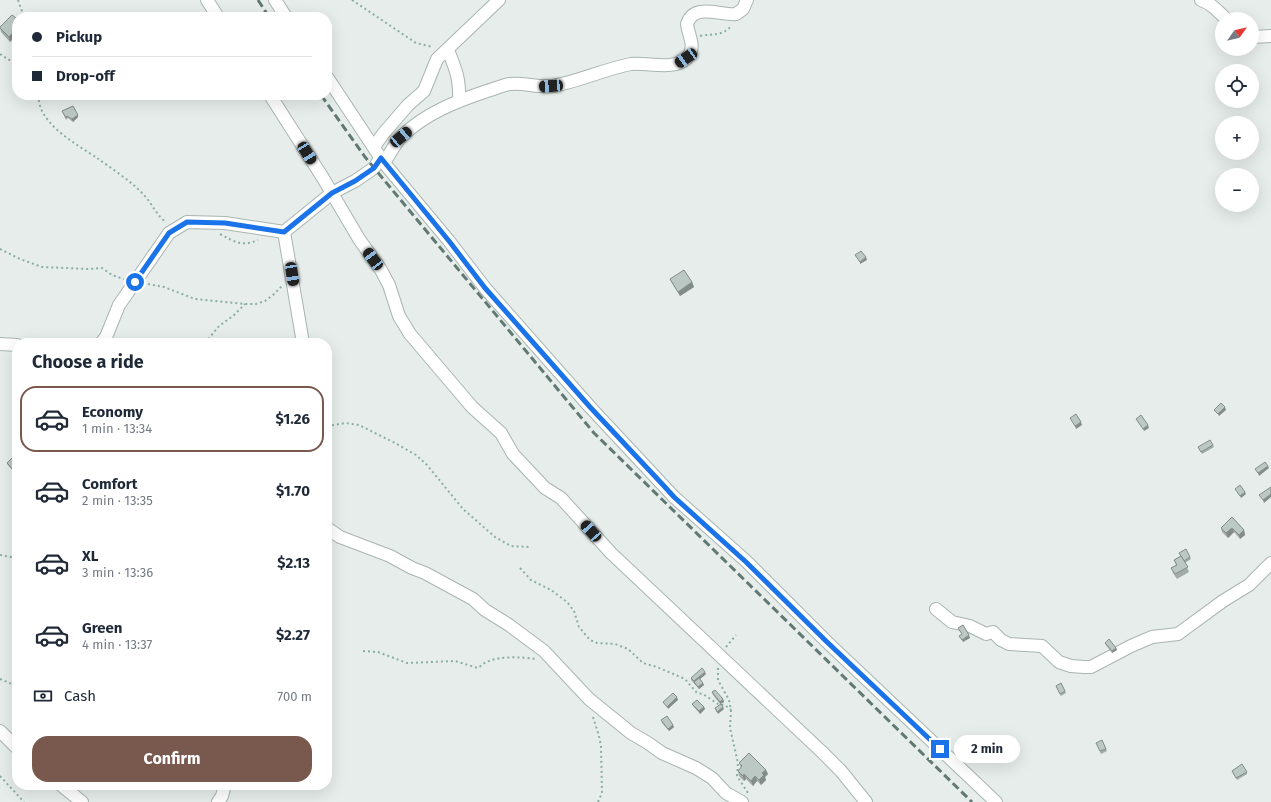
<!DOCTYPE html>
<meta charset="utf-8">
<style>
body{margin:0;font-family:"Fira Sans",sans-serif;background:#f2f2f3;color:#1f2937;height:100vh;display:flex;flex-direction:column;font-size:15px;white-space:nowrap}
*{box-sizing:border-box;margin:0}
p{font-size:13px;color:#747a83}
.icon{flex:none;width:22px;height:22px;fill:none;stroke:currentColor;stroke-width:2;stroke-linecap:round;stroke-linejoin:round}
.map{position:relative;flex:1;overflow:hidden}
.side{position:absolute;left:12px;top:338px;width:320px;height:452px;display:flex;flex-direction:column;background:#fff;border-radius:16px;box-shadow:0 4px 16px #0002}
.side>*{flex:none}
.top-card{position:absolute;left:12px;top:12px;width:320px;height:88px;border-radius:16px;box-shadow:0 4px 16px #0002;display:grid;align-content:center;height:88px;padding:0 20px;background:#fff}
.needle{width:26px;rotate:56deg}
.buttons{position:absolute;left:1215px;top:12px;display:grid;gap:8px}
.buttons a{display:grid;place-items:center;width:44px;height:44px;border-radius:50%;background:#fff;box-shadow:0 4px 16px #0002;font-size:20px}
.end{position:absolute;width:18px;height:18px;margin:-9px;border:5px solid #1a73e8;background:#fff;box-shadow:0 0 0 2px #fff}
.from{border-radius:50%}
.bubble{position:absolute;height:28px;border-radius:14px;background:#fff;box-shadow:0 4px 16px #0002;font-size:13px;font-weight:700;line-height:28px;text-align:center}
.car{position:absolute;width:12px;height:24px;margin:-12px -6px;border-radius:5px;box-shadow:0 0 3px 1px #0007;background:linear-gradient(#222 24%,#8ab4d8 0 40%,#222 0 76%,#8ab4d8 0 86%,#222 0)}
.top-card b{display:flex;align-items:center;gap:14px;height:38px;font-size:15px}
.top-card b+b{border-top:1px solid #e0e1e3}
.top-card i{width:10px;height:10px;background:#1f2937}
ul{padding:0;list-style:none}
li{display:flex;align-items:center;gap:12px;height:66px;margin:0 8px 6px;padding:0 12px;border:2px solid transparent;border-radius:16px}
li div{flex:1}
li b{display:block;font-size:15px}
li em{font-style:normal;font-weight:700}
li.current{border-color:#79594e}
li>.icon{width:36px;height:36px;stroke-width:1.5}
h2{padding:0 20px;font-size:18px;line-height:48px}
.pay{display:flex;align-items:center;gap:10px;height:44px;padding:0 20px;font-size:15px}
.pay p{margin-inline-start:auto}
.action{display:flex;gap:8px;margin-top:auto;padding:8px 20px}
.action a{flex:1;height:46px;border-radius:16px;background:#79594e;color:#fff;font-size:16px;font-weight:700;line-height:46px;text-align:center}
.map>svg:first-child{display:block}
</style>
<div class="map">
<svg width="1271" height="802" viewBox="0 0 1271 802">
<rect width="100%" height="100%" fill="#e6edea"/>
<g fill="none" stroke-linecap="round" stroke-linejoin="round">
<defs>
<g id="minor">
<path d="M207 0 218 17"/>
<path d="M275 0 286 17"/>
<path d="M1201 0C1212 4 1218 11 1226 19"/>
<path d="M1252 37 1271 36"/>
<path d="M448 50C456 70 460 79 459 101"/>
<path d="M327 77 384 163 449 241 485 288 590 407 674 497 746 561 827 642 996 802"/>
<path d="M270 95 323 178 359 239 381 270 389 285 399 316 410 334 472 407 501 433 513 454 545 488 561 498 611 553 822 752 841 771 866 802"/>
<path d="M374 147 383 134 408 105 424 91 437 59 499 0"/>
<path d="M384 163C390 154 395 143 402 136 426 113 457 101 487 91 495 89 503 85 510 84 523 82 538 88 553 86 580 81 605 69 631 64 649 62 673 71 687 58 697 47 688 35 687 24 694 2 721 16 736 14L743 9 747 0"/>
<path d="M284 232 303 343"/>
<path d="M101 343 106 337 119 305 169 233 187 222 225 223 284 232 332 193 355 181 374 168 381 157"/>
<path d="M0 344 17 345"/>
<path d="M327 528 340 537 390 556 412 568 425 573 473 599 485 610 509 625 544 651 589 699 631 733 648 743 662 753 696 768 712 778 726 793 742 802"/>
<path d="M936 609 952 622 970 626 986 634 993 632 1001 640 1009 644 1042 646 1059 662 1071 666 1084 667H1091L1131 646 1152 637 1178 634 1182 631 1223 601 1249 585 1271 563"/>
<path d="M0 731 17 748"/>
<path d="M61 785 82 802"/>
<path d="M218 802 222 796 225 785"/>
</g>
</defs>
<!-- minor casing -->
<use href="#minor" stroke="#a9b5b1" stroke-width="14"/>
<!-- path -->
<g stroke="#89aea6" stroke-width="2" stroke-dasharray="2 3" stroke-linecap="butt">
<path d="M18 0 24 17"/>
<path d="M352 0 416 43 433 47"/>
<path d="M700 36C714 33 722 37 732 25"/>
<path d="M0 54 17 65"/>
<path d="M39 95C36 123 78 145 97 158 111 168 132 182 143 194 152 203 156 215 166 222"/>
<path d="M220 234C235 242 242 247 258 240"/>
<path d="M0 249 20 259 42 267 89 269 102 268 112 275 124 279"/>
<path d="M148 284 164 287 195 299 245 304H256L265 301 273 295 282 286"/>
<path d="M205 343 219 326 233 316 245 304"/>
<path d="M327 426 346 423 359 425 395 443 416 455 427 465 463 509 495 537 511 546 531 547"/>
<path d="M0 555 11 557 17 555"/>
<path d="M520 568 531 580 551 590 567 602 574 611 579 627 590 640 597 643 615 644 628 649 643 663 657 667 685 679 697 693 703 694 718 704 725 705 731 710"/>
<path d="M726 647 736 635"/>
<path d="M363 651 378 652 407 663 455 661 478 668C482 665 485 662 489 661 501 656 523 657 536 659"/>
<path d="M718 668V680L729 700 731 710 730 728 738 763 737 776 748 793"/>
<path d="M0 679 17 686"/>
<path d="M593 717 599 736 601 746 602 793 598 802"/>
<path d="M0 776 24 802"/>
</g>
<!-- minor -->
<use href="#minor" stroke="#fff" stroke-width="12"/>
<!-- rail -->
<g stroke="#617975" stroke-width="3" stroke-dasharray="8 4" stroke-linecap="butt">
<path d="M258 0 269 17"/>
<path d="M321 95 365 157 594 433 972 802"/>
</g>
</g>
<!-- wall -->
<g fill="#a1aca9">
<path d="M16 18 10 42 1 32 0 27Z"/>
<path d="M23 95H33L25 99Z"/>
<path d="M63 113 78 117 73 122 68 118 66 120Z"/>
<path d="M670 279 692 282 694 287 680 296 672 283Z"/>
<path d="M1213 445 1214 447 1202 454 1198 447Z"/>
<path d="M7 463H17V474H16L8 465Z"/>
<path d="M1232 517 1244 530 1245 535 1240 539 1234 532 1228 538 1222 532 1221 528Z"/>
<path d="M1179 553 1190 557 1191 559 1185 563 1189 572 1177 579 1173 573 1171 568 1176 565 1174 560 1181 556Z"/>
<path d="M1105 643 1116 648 1117 650 1112 653 1106 645Z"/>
<path d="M706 674 700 679 704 685 699 689 691 680V678Z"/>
<path d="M1056 686 1065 691 1066 693 1061 696Z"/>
<path d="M712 692 723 699 724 702 720 704 713 695Z"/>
<path d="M692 704 704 707 705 709 700 714 693 706Z"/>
<path d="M661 720 674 727 669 731 662 723Z"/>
<path d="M1102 740 1107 751 1101 754 1096 743Z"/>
<path d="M739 763 766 770 768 774 765 777 766 780 761 785 757 781 753 786 746 779 744 781 739 776 738 771 741 768Z"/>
<path d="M1232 771 1247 772V774L1237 780Z"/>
</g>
<!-- shaded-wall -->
<g fill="#838c89">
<path d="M17 28V35L10 42 9 37Z"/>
<path d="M78 115V117L73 122 72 119Z"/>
<path d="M866 257 867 260 860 264V262Z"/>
<path d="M692 282 694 287 680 296 678 292Z"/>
<path d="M1225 407 1226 410 1219 416 1218 414Z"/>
<path d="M1081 422 1082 425 1076 429 1075 426Z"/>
<path d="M1148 425 1149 428 1144 431 1143 429Z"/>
<path d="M1268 466 1269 468 1259 476 1258 473Z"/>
<path d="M1245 492 1246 494 1241 498 1240 496Z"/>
<path d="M1271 494V497L1264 503 1263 500Z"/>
<path d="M1232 528 1234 532 1228 538 1226 533Z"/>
<path d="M1244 530 1245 535 1240 539 1239 535Z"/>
<path d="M969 635 970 638 963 642 962 640Z"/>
<path d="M1116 648 1117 650 1112 653V651Z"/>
<path d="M705 672 706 674 694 684V681Z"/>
<path d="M703 683 704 685 699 689 698 687Z"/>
<path d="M677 697 678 700 668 709 667 707Z"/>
<path d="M723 699 724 702 720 704V702Z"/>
<path d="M704 707 705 709 700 714 699 711Z"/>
<path d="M723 707 724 709 718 714 717 712Z"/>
<path d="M673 725 674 727 669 731 668 729Z"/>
<path d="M766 770 768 774 765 777 766 780 761 785 759 780 762 773Z"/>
<path d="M744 774 746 779 744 781 743 776Z"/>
<path d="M755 776 757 781 753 786 751 781Z"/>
</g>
<!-- building -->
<g fill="#bbc8c4" stroke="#838c89">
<path d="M12 15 16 18H17V28L9 37 0 28V27Z"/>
<path d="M73 106 78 115 72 119 67 116 66 118 62 111Z"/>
<path d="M861 251 866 257 860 262 855 255Z"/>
<path d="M684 270 692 282 678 292 670 279Z"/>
<path d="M1221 403 1225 407 1218 414 1214 410Z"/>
<path d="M1076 414 1081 422 1075 426 1070 418Z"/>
<path d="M1141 415 1148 425 1143 429 1136 419Z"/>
<path d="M1210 440 1213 445 1201 452 1198 447Z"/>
<path d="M12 458 17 463V470L15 472 7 463Z"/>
<path d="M1265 462 1268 466 1258 473 1255 469Z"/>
<path d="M1240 485 1245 492 1240 496 1235 489Z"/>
<path d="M1271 487V494L1263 500 1259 495Z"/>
<path d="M1232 517 1244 530 1239 535 1232 528 1226 533 1221 528Z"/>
<path d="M1186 549 1190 557 1184 561 1179 553Z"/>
<path d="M1181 556 1188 567 1175 574 1171 568 1177 565 1174 560Z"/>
<path d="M963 625 969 635 962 640 959 636 962 634 958 628Z"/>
<path d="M1109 639 1116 648 1112 651 1105 643Z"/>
<path d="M702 668 705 672 694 681 691 678Z"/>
<path d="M699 678 703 683 698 687 694 682Z"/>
<path d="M1061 683 1065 691 1060 694 1056 686Z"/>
<path d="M715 690 723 699 720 702 712 692Z"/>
<path d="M673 693 677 697 667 707 663 702Z"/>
<path d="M697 700 704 707 699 711 692 704Z"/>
<path d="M721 704 723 707 717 712 715 708Z"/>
<path d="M667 716 673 725 668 729 661 720Z"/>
<path d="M1102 740 1106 749 1100 751 1096 743Z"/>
<path d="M749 753 766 770 762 773 764 775 759 780 755 776 751 781 744 774 743 776 738 771 742 766 739 763Z"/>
<path d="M1242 764 1247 772 1236 778 1232 771Z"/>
</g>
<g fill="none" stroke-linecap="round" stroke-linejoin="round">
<!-- route -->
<path stroke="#1a73e8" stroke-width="5" d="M135 282 169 233 187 222 225 223 284 232 332 193 355 181 374 168 381 158 449 241 485 288 590 407 664 486 674 497 746 562 827 642 940 749"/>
</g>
</svg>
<div class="buttons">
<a><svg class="needle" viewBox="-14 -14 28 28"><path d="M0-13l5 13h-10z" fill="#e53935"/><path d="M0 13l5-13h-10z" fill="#747a83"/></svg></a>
<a><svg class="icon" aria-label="locate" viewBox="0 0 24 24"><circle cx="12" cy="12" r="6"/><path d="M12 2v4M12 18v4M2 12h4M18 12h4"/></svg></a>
<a>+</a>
<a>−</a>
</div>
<i class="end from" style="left:135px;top:282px"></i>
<i class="end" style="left:940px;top:749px"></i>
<div class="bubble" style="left:954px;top:735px;width:66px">2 min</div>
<i class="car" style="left:686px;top:58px;rotate:236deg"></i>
<i class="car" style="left:551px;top:86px;rotate:266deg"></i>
<i class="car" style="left:401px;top:137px;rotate:50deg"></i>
<i class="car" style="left:307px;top:153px;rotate:148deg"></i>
<i class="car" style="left:373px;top:259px;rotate:323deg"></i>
<i class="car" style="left:292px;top:274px;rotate:171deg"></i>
<i class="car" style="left:591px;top:531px;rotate:318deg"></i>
<div class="top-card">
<b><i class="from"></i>Pickup</b>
<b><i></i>Drop-off</b>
</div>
<section class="side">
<h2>Choose a ride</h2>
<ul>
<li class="current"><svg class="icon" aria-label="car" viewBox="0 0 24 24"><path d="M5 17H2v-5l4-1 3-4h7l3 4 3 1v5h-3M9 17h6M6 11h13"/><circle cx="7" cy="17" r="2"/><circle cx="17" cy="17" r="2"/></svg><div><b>Economy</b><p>1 min · 13:34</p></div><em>$1.26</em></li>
<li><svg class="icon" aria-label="car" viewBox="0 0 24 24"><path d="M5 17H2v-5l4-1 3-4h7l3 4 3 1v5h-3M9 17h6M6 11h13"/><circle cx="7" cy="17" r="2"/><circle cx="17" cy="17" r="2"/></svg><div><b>Comfort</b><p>2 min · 13:35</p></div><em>$1.70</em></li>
<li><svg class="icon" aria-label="car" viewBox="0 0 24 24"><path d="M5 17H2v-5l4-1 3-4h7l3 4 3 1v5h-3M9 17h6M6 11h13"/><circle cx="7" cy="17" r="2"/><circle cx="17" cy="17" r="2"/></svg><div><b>XL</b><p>3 min · 13:36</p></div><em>$2.13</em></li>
<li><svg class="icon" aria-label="car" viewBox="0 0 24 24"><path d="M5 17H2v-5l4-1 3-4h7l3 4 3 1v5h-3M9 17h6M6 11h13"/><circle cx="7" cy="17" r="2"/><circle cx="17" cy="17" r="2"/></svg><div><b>Green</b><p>4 min · 13:37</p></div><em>$2.27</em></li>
</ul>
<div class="pay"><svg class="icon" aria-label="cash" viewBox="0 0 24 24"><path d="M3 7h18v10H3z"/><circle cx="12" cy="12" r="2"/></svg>Cash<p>700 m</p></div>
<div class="action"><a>Confirm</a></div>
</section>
</div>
